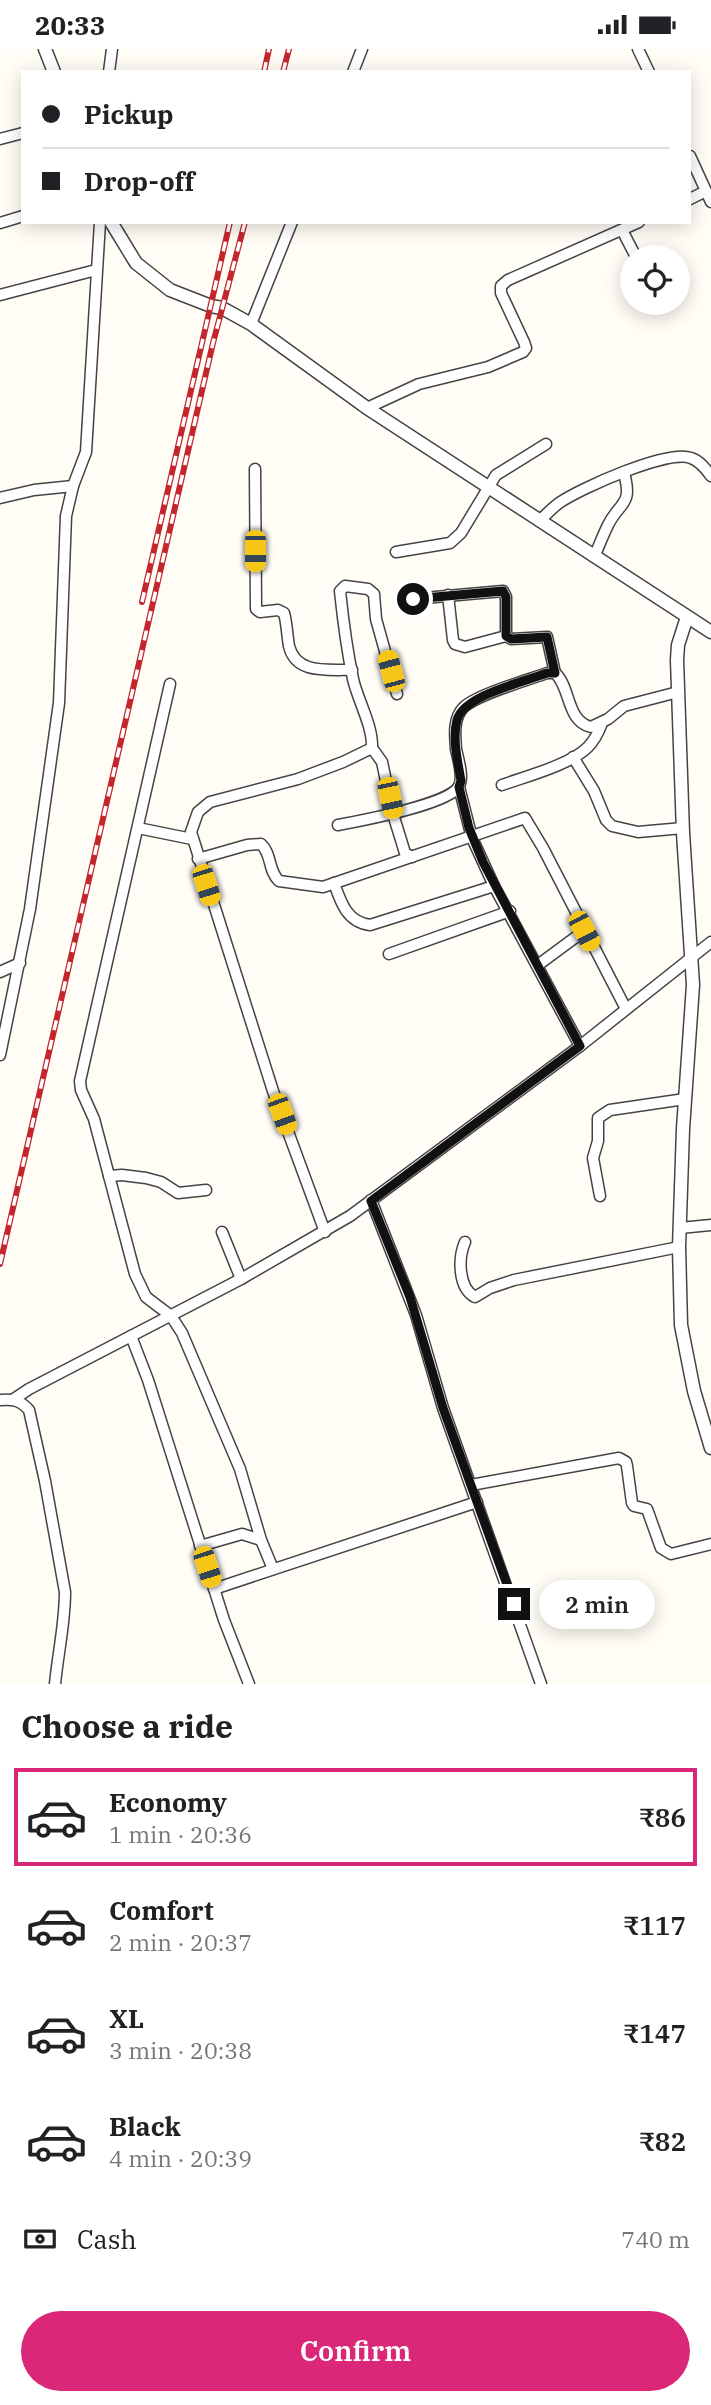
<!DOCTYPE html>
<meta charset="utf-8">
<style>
body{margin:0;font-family:"IBM Plex Serif",serif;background:#f2f2f2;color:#202124;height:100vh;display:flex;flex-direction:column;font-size:26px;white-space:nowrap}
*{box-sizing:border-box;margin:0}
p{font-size:23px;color:#757577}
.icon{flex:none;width:38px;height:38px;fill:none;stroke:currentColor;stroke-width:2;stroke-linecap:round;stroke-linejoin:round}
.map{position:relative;height:1635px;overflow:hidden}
.side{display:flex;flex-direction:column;background:#fff;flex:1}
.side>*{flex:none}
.hud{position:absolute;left:21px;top:21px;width:670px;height:154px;border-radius:0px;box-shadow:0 4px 18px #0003;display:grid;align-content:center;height:154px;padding:0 21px;background:#fff}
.tools{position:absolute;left:620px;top:196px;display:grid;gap:14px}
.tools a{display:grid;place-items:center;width:70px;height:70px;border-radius:50%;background:#fff;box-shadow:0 4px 18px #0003;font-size:35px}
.end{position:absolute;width:32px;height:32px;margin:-16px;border:9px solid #111;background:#fff;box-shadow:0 0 0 4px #fff}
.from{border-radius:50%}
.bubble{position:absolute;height:49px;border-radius:24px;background:#fff;box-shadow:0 4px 18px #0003;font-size:23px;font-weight:600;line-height:49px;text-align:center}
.car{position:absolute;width:21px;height:42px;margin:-21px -10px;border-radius:9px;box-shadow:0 0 5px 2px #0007;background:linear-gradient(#f5c518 24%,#345 0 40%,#f5c518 0 76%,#345 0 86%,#f5c518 0)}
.hud b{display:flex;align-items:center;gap:24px;height:66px;font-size:26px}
.hud b+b{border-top:2px solid #e0e0e0}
.hud i{width:18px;height:18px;background:#202124}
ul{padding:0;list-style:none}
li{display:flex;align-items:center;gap:21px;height:98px;margin:0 14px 10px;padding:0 7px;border:4px solid transparent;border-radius:0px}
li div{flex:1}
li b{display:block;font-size:26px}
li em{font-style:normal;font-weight:600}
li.active{border-color:#db2777}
li>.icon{width:63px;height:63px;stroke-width:1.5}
h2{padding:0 21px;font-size:32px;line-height:84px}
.pay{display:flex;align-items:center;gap:18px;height:77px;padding:0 21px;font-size:26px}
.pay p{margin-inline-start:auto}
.button{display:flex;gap:14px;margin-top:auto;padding:14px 21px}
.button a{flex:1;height:80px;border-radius:42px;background:#db2777;color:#fff;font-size:28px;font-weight:600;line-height:80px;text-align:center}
.status{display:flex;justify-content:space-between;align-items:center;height:49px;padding:0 35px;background:#fff;direction:ltr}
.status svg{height:19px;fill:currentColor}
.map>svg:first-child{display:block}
</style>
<div class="status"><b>20:33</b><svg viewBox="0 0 49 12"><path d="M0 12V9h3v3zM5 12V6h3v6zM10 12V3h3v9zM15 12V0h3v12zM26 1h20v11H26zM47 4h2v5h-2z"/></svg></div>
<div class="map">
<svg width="711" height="1635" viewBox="0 0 711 1635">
<rect width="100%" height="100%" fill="#fffdf5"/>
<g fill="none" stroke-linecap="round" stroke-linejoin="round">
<defs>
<g id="minor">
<path d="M638 0 649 23"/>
<path d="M109 23 112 0"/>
<path d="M353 23 362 0"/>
<path d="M0 90 23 84"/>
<path d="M690 107 711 153"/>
<path d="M690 150 706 142"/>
<path d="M0 174 23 167"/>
<path d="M622 181 636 208"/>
<path d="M0 246 96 221"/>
<path d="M251 275 292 173"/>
<path d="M367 359 419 335 488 318 523 303 526 299 524 293 501 244V237L508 231 639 173"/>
<path d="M255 420 256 560 260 563 278 561 284 564C287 575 287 586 289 597 296 626 328 620 352 621"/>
<path d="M0 449 34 441 73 437"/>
<path d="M539 472C546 466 552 459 559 454 581 439 668 400 691 409 700 412 706 420 711 427"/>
<path d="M396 503 450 494 461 484 496 426 546 395"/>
<path d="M594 508C599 497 603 486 608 476 620 452 633 457 624 424"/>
<path d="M448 546 453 591 455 595 465 598 506 587"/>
<path d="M413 550 503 542 506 548V587L511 590 547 588 555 624"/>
<path d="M170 635 80 1032 81 1041 94 1070 135 1225 146 1248 171 1267 182 1284 240 1420 261 1491 273 1520"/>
<path d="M372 699 382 713 393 765 405 804 412 808"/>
<path d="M573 708 594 742 606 771 612 777 638 783 683 779"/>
<path d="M502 736C527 727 570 716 588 698 595 691 599 682 602 674"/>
<path d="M459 738 472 789 494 837 580 997"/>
<path d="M338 776C359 772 451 755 459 737 464 728 458 710 456 700 455 686 453 670 463 659 475 646 528 631 547 624H555C571 638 566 672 591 678L608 670 624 657 678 643"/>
<path d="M138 779 192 790"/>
<path d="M198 810 247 796 261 795C272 805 268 822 279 832L323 838 525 769 543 799 626 960"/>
<path d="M334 834C341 854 347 873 370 876L494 837"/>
<path d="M389 905 510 862"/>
<path d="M538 916 584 882"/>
<path d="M0 923 20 914"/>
<path d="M0 1006 30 860 59 654 66 467 73 437 86 403 100 173"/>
<path d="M109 1127 122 1126 146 1129 161 1133 178 1144 206 1141"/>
<path d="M600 1147 593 1109 598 1092V1069L610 1061 685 1050"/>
<path d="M371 1151 416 1266 443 1359 541 1635"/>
<path d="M680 1179 711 1176"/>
<path d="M222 1183 241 1230"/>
<path d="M325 1183 273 1042 191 783 198 763 210 753 298 730 343 713 372 699C373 677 358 652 353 630 347 601 343 571 340 542L345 537 368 540 374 545 376 570 397 645"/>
<path d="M465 1193C458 1209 458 1239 475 1248L490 1239 514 1231 679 1198"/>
<path d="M131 1287 148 1331 224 1571 249 1635"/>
<path d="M14 1350 29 1340 241 1230 350 1167 580 997 711 893"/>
<path d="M0 1351C13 1350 20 1351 29 1361L45 1432 65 1543C65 1574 58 1604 55 1635"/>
<path d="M471 1436 619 1409 626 1413 627 1417 632 1454 634 1457 647 1460 661 1499 671 1505 711 1495"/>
<path d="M200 1497 242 1485 261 1491"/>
<path d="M214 1540 477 1453"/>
</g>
<g id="tertiary">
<path d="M45 0 54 23"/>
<path d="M111 173 136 214 170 241 211 257 222 259 251 275 367 359 711 583"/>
<path d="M687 568 678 596 677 611 683 784 693 936 683 1080 679 1198 681 1276 694 1342 711 1399"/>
</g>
</defs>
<!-- minor casing -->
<use href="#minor" stroke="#444" stroke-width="13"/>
<!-- tertiary casing -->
<use href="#tertiary" stroke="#444" stroke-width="15"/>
<!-- minor -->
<use href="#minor" stroke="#fff" stroke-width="10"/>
<!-- tertiary -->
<use href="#tertiary" stroke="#fff" stroke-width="12"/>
<defs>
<g id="rail">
<path d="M264 23 269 0"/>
<path d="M283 23 289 0"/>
<path d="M142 553 230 173"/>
<path d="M0 1215 213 294 245 173"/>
</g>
</defs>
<!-- rail casing -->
<use href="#rail" stroke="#c4262e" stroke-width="6"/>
<!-- rail -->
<use href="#rail" stroke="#fff" stroke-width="3.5" stroke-dasharray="10" stroke-linecap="butt"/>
</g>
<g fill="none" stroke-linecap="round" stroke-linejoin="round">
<!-- route -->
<path stroke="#111" stroke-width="9" d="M413 550 503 542 506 548V587L511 590 547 588 555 624H547C524 633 464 646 457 671 452 690 458 713 461 732L459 738 469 779 483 813 580 997 371 1152 410 1248 443 1359 514 1555"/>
</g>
</svg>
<div class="tools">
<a><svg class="icon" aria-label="locate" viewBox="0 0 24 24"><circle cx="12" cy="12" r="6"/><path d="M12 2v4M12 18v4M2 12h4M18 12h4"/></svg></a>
</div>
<i class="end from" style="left:413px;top:550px"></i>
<i class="end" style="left:514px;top:1555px"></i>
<div class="bubble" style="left:539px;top:1531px;width:116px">2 min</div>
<i class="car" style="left:255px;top:502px;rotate:180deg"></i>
<i class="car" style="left:391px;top:622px;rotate:345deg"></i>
<i class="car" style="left:390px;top:749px;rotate:168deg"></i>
<i class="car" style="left:206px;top:836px;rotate:162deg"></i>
<i class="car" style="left:584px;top:882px;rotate:152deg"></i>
<i class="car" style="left:282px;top:1065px;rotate:160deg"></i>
<i class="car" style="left:207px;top:1518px;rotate:162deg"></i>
<div class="hud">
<b><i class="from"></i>Pickup</b>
<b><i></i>Drop-off</b>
</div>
</div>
<section class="side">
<h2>Choose a ride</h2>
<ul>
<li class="active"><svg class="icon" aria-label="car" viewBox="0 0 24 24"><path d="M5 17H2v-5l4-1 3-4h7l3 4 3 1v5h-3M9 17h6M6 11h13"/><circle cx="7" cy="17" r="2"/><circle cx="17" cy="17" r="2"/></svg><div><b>Economy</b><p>1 min · 20:36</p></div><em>₹86</em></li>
<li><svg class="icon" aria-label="car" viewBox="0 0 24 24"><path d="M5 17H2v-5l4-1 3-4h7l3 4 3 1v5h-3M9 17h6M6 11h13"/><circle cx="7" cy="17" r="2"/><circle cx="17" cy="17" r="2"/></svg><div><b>Comfort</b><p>2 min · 20:37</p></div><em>₹117</em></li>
<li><svg class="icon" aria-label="car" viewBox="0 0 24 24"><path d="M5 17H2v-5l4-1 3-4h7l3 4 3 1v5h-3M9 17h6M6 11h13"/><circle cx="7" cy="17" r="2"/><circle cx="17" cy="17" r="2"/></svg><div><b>XL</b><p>3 min · 20:38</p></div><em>₹147</em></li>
<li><svg class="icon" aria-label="car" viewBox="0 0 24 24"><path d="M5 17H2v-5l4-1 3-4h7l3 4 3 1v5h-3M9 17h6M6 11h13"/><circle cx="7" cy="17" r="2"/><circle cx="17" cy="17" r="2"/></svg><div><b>Black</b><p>4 min · 20:39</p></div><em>₹82</em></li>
</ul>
<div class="pay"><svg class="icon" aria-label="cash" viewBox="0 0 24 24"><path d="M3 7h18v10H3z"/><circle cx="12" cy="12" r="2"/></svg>Cash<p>740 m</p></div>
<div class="button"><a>Confirm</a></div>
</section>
